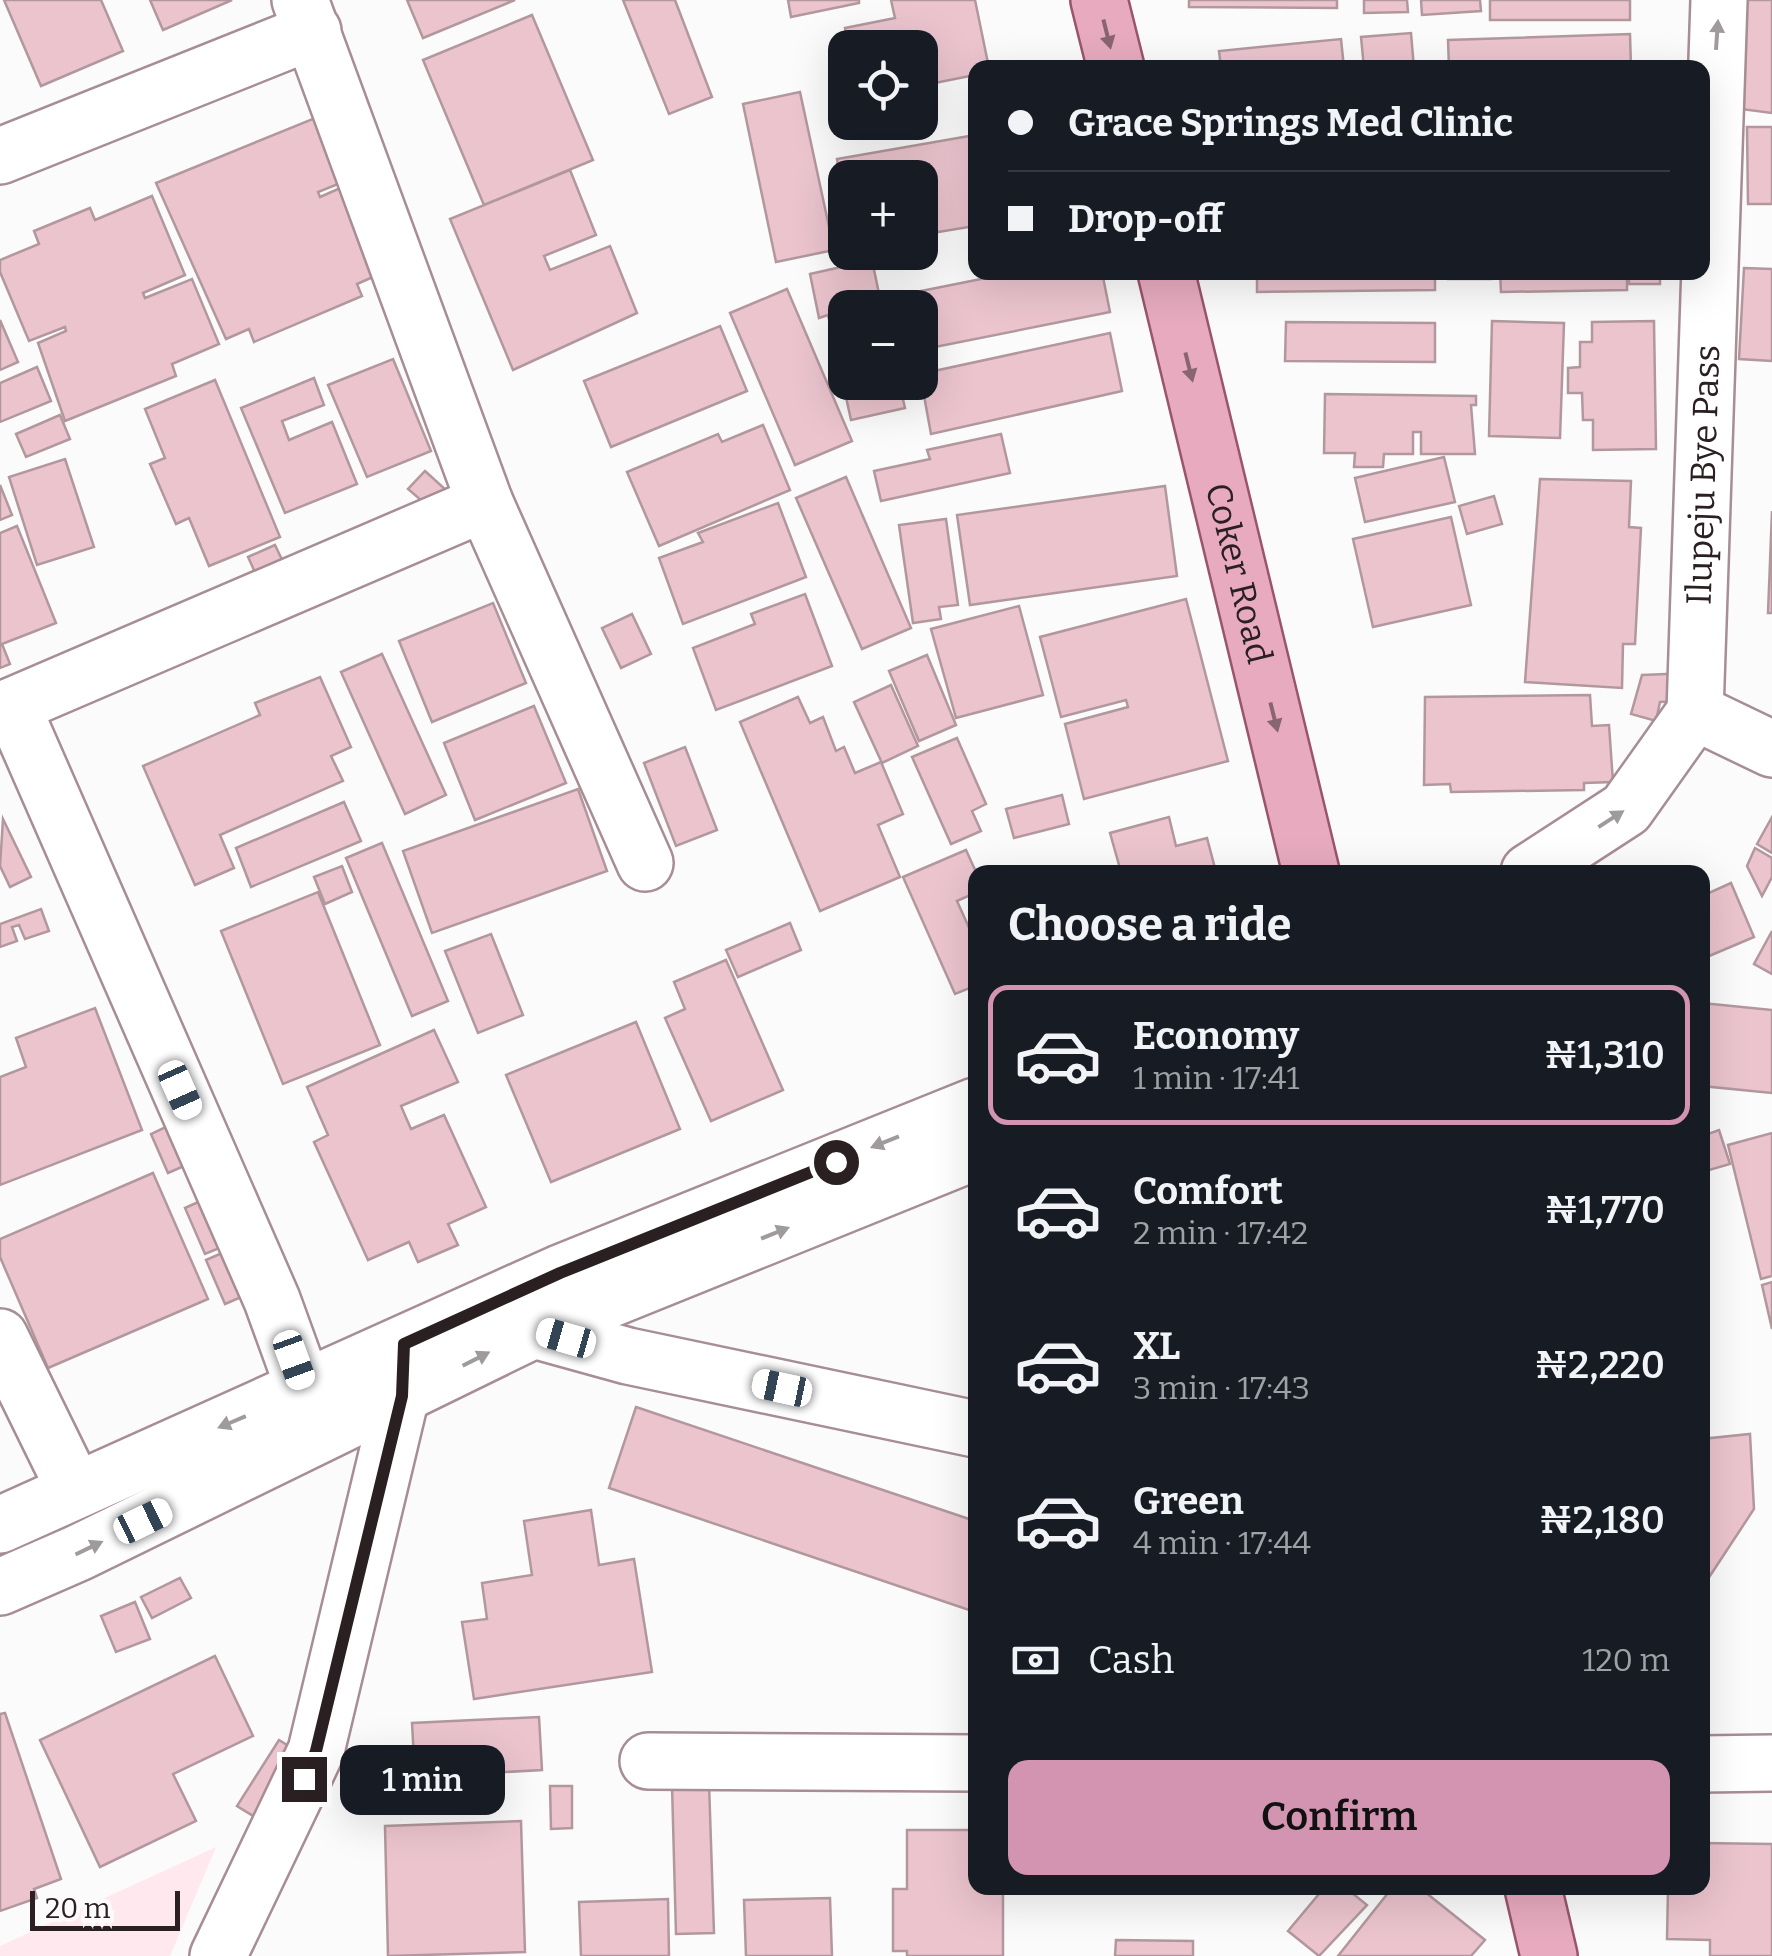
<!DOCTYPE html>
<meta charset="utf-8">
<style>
body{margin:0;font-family:Bitter,serif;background:#20242c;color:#f1f3f6;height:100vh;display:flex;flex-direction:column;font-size:38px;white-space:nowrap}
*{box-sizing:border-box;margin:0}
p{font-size:32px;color:#9ea1a6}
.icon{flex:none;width:55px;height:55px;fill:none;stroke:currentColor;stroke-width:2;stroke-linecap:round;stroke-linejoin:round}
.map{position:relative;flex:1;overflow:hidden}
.side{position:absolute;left:968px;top:865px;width:742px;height:1030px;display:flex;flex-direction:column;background:#171b24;border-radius:20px;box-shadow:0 10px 40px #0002}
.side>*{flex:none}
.banner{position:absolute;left:968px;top:60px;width:742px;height:220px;border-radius:20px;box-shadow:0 10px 40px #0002;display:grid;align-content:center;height:220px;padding:0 40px;background:#171b24}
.fabs{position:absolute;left:828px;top:30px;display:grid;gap:20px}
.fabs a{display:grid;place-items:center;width:110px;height:110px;border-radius:20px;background:#171b24;box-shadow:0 10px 40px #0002;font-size:50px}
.scale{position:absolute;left:30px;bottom:25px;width:150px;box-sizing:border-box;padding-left:10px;border:5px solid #2a2022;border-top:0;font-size:28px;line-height:35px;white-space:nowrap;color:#2a2022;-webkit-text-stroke:8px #fbfbfb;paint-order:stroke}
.end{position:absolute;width:45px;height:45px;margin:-22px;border:12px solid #2a2022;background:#fff;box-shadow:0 0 0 5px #fff}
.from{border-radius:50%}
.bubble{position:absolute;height:70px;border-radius:20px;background:#171b24;box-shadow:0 10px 40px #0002;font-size:32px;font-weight:600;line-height:70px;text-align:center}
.car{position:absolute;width:30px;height:60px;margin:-30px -15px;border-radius:12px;box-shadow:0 0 8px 2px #0007;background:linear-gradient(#fff 24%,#345 0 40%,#fff 0 76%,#345 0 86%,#fff 0)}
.banner b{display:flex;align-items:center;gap:35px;height:95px;font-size:38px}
.banner b+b{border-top:2px solid #363941}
.banner i{width:25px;height:25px;background:#f1f3f6}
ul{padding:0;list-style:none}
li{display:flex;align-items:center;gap:30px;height:140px;margin:0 20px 15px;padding:0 20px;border:5px solid transparent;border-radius:20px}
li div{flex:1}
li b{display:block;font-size:38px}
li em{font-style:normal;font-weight:600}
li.selected{border-color:#d294b1}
li>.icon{width:90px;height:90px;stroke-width:1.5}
h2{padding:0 40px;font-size:45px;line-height:120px}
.pay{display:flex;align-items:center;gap:25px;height:110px;padding:0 40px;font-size:38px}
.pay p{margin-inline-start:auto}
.action{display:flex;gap:20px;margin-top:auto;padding:20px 40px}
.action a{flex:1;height:115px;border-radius:20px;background:#d294b1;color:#111;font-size:40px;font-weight:600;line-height:115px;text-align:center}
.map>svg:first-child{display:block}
</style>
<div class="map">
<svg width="1772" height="1956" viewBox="0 0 1772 1956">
<rect width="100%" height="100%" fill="#fbfbfb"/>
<!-- built -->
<path fill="#ffe8ee" d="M216 1847 170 1956H0V1946Z"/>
<!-- building -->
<g fill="#ebc4ce" stroke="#b2989e" stroke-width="2.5">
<path d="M4 0H101L123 51 41 86Z"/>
<path d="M150 0H232L163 30Z"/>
<path d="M407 0H515L423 38Z"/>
<path d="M623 0H675L712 97 669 114Z"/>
<path d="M788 0H859V3L791 17Z"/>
<path d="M891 0H975L989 68H975V75L920 86V48H849L845 28 895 18Z"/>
<path d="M1189 0H1337V8L1189 7Z"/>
<path d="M1364 0H1407L1408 12 1364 13Z"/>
<path d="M1421 0H1480L1481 11 1422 15Z"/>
<rect x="1490" y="0" width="140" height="20"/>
<path d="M1746 0H1772V113L1741 109 1744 77 1737 76Z"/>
<path d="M532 15 593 160 484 205 423 60Z"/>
<path d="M1411 33 1414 68H1364L1361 37Z"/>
<path d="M1630 34 1631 68H1449L1448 40Z"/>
<path d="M1341 39 1344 68H1221L1219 51Z"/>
<path d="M800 92 834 250 776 262 743 104Z"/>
<path d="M315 118 343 182 318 192 320 197 345 186 382 273 357 284 362 296 254 342 249 329 226 339 156 183Z"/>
<path d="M1747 127H1772V204H1748Z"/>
<path d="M975 135V226L920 235V178H845V204L837 159Z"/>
<path d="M570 170 596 235 544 256 550 270 610 246 637 313 513 370 450 219Z"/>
<path d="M152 196 185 275 143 293 145 298 192 279 219 344 172 364 176 376 65 421 38 343 66 331 65 327 29 341 0 272V260L39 244 34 231 90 208 95 220Z"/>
<path d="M872 260 882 308H845V382H899L905 408 851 420 828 315 819 318 810 274Z"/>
<path d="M1744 268 1772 269V361L1739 359Z"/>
<path d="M1016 272H1102L1110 312 920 350V308H908L906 294Z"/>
<path d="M1257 272H1435V290L1257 292Z"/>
<rect x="1448" y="272" width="43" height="7"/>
<path d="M1500 272H1627V290L1501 292Z"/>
<rect x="1629" y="272" width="31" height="12"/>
<path d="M787 289 852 441 795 465 730 313Z"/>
<path d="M0 320 18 362 0 370Z"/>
<path d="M1492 321 1564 323 1560 438 1489 436Z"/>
<path d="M1654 321 1656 449 1593 450V420H1583L1582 393H1568V368L1580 367V342H1592V322Z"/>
<path d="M1286 322 1435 323V362L1285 361Z"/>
<path d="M720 326 747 391 611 447 584 381Z"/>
<path d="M1110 333 1122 391 931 434 920 374Z"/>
<path d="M393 359 431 451 367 477 328 385Z"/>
<path d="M37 367 51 401 0 422V383Z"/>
<path d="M314 378 324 405 282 421 289 440 332 422 357 484 285 513 241 408Z"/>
<path d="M215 380 280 537 209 566 189 518 176 524 150 464 165 458 145 409Z"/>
<path d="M1325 394 1476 396V405H1471L1475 454H1421V432H1413V454H1384L1383 467H1354L1355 453H1324Z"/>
<path d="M60 415 70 439 26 457 16 434Z"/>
<path d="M763 425 790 490 659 546 627 472 718 434 722 442Z"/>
<path d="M1001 434 1010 473 881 501 874 471 930 459 927 450Z"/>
<path d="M1444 457 1455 502 1365 522 1355 478Z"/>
<path d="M65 459 94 547 37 565 9 477Z"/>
<path d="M425 471 446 490 430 508 408 489Z"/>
<path d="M846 477 911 628 862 649 796 498Z"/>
<path d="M1540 479 1631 481 1629 527 1641 528 1635 644H1623L1622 688 1525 682Z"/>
<path d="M0 485 12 515 0 520Z"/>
<path d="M1165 486 1177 576 970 605 957 515Z"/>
<path d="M1494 496 1502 524 1467 534 1459 506Z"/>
<path d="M778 503 806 577 683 624 659 558 703 542 698 533Z"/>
<path d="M1772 511V613H1768Z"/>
<path d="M1451 517 1471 605 1373 627 1353 539Z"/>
<path d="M946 519 958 605 939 607 941 619 913 623 899 525Z"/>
<path d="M17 526 56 623 2 644 10 664 0 668V533Z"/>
<path d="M275 545 285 566 258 579 248 557Z"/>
<path d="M805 594 832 666 716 710 693 648 755 624 751 614Z"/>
<path d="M1186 599 1228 761 1084 799 1065 724 1128 707 1126 700 1061 717 1040 637Z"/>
<path d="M493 603 526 683 432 722 399 641Z"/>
<path d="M1019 606 1043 695 956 718 931 629Z"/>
<path d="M632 614 651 654 621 668 602 628Z"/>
<path d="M382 654 446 795 405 814 341 672Z"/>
<path d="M927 655 956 725 919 741 889 671Z"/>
<path d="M1690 673 1682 701 1660 702 1656 721 1631 714 1642 675Z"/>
<path d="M320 677 351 747 331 756 343 781 220 835 234 868 195 885 143 766 260 715 255 703Z"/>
<path d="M891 685 918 746 882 763 854 702Z"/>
<path d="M1590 695 1592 726 1609 725 1613 782 1584 783V790L1451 792 1450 784 1424 785 1425 697Z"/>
<path d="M798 697 810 723 823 717 836 751 844 747 855 773 881 762 903 814 878 825 900 877 820 911 740 722Z"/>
<path d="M534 706 566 783 475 820 444 743Z"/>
<path d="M957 738 986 804 972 811 981 831 951 844 912 757Z"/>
<path d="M685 747 717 830 676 846 644 763Z"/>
<path d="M578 789 607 871 432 933 403 851Z"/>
<path d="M1062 795 1069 824 1014 838 1006 809Z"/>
<path d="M344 802 361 841 251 887 236 848Z"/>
<path d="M1169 817 1176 846 1207 838 1216 872H1121L1110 833Z"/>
<path d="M1772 817V853L1757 844Z"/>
<path d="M3 819 31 877 10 887 0 866Z"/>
<path d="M382 843 448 1001 412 1016 346 858Z"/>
<path d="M1755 848 1772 858V877L1762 896 1747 866Z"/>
<path d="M966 850 976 872 975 893 957 901 975 941V986L955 994 903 877Z"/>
<path d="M342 866 352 892 325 904 314 877Z"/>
<path d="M1731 883 1754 937 1702 959V896Z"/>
<path d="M318 892 380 1045 283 1084 221 931Z"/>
<path d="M41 909 49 931 25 939 19 925 12 927 17 941 0 947V924Z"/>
<path d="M790 923 801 950 738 977 726 950Z"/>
<path d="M1772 931V974L1754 964Z"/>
<path d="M491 934 523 1015 478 1033 445 951Z"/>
<path d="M726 960 783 1090 711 1121 665 1018 685 1009 674 982Z"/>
<path d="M1702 1003 1772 1010V1093L1702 1086Z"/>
<path d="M95 1008 142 1130 0 1185V1077L26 1067 16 1038Z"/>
<path d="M636 1022 680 1129 551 1182 506 1075Z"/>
<path d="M434 1030 458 1082 401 1106 411 1129 444 1115 486 1207 448 1224 458 1245 418 1262 409 1242 368 1260 314 1142 328 1135 307 1087Z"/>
<path d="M176 1122 193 1162 168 1173 151 1134Z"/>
<path d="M1719 1130 1730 1164 1706 1171 1702 1136Z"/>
<path d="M1772 1133V1276L1761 1279 1728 1145Z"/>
<path d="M153 1173 208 1299 48 1368 0 1257V1239Z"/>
<path d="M214 1195 234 1242 205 1254 185 1208Z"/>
<path d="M236 1247 255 1291 225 1304 206 1260Z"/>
<path d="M1772 1282V1329L1762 1285Z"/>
<path d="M636 1407 975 1521V1612L609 1488Z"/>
<path d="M1750 1434 1754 1509 1702 1588V1439Z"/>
<path d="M591 1510 599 1565 634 1559 652 1672 474 1699 462 1622 487 1619 482 1583 532 1575 524 1521Z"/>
<path d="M180 1578 191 1598 152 1618 141 1597Z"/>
<path d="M135 1602 150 1639 116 1652 101 1616Z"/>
<path d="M215 1656 253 1736 173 1774 196 1821 100 1867 40 1740Z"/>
<path d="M5 1713 61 1879 34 1889 37 1898 0 1911V1714Z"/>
<path d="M539 1717 542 1770 415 1777 412 1723Z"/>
<path d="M279 1740 300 1753 258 1819 237 1806Z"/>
<path d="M709 1783 714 1933 676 1934 672 1785Z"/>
<path d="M550 1786H572V1828L551 1829Z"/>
<path d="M521 1821 525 1952 388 1956 385 1826Z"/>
<path d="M907 1830H975V1888H1003V1956H907V1951H893V1889H907Z"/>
<path d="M1702 1843 1772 1844V1956H1710V1940L1667 1939 1668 1888H1702Z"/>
<path d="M1324 1888H1346L1367 1905 1319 1956 1288 1931Z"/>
<path d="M1392 1888H1420L1485 1940 1471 1956H1338Z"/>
<path d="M830 1898 832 1956H746L744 1900Z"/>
<path d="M668 1899 669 1956H581L579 1902Z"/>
<path d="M1116 1940 1193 1941V1956H1115Z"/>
</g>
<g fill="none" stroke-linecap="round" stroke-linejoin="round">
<defs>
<g id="minor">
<path d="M300 0 485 503 645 863"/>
<path d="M0 156 313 31"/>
<path d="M12 706 272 1300 305 1391"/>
<path d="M0 711 485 503"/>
<path d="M1695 712 1772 749"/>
<path id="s1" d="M1529 872 1626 809 1695 712 1719 0"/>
<path d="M534 1330 628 1356 975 1429"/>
<path d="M0 1337 75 1490"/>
<path d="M0 1525 560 1273 975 1106"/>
<path d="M0 1587 78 1553 534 1330 975 1152"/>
<path d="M648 1761 975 1763"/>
<path d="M1702 1764 1772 1763"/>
<path d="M218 1956 316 1751 401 1396 403 1372"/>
</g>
<g id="major">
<path d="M1099 0 1116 68"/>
<path id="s2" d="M1166 272 1311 872"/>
<path d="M1533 1888 1549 1956"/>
</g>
</defs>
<!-- minor casing -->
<use href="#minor" stroke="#a78d94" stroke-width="60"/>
<!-- major casing -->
<use href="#major" stroke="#9a556b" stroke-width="60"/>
<!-- minor -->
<use href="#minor" stroke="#fff" stroke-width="55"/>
<!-- major -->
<use href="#major" stroke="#e7aabe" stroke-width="55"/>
</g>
<!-- one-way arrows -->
<defs><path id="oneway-solid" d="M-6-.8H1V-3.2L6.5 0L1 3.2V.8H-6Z" transform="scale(2.5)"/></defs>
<g fill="#886570">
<use href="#oneway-solid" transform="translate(1107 34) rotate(76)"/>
<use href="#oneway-solid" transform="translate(1189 367) rotate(76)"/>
<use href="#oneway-solid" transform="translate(1274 717) rotate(76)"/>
</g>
<g fill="#9f9b9c">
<use href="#oneway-solid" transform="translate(1717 35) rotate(-86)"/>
<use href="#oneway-solid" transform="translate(1611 819) rotate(-33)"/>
<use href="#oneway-solid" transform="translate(885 1142) rotate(158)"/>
<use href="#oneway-solid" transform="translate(775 1233) rotate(-22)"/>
<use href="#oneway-solid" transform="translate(476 1359) rotate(-27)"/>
<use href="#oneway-solid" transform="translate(232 1422) rotate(157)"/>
<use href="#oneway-solid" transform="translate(89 1548) rotate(-26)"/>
</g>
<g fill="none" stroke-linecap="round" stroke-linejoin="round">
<!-- route -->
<path stroke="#2a2022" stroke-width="12" d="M304 1779 316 1751 402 1396 404 1344 560 1273 836 1162"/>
</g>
<g text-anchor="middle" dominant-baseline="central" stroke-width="8" stroke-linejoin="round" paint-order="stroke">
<!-- street labels -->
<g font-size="35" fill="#2a2022" stroke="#fbfbfb">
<text stroke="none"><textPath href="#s1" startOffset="472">Ilupeju Bye Pass</textPath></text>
<text stroke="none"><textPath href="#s2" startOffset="310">Coker Road</textPath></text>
</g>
</g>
</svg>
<div class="fabs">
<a><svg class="icon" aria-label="locate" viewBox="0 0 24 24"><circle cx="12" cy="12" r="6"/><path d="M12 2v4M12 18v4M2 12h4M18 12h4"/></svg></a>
<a>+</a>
<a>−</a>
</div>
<div class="scale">20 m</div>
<i class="end from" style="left:836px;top:1162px"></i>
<i class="end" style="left:304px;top:1779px"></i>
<div class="bubble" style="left:340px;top:1745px;width:165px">1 min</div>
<i class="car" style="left:180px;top:1090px;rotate:156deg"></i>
<i class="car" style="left:566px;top:1338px;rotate:286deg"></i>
<i class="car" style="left:294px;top:1360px;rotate:160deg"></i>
<i class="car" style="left:782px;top:1388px;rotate:282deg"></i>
<i class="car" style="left:143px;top:1521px;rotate:64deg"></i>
<div class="banner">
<b><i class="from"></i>Grace Springs Med Clinic</b>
<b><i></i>Drop-off</b>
</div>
<section class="side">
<h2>Choose a ride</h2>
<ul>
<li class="selected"><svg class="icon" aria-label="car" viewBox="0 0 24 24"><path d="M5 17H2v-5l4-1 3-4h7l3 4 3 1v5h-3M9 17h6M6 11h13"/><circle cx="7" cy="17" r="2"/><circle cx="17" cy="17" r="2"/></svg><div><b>Economy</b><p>1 min · 17:41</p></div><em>₦1,310</em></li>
<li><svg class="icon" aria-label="car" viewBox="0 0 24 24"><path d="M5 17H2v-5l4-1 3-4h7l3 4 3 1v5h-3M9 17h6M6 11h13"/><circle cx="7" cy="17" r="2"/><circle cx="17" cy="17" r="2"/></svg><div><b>Comfort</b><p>2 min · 17:42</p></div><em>₦1,770</em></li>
<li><svg class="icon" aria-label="car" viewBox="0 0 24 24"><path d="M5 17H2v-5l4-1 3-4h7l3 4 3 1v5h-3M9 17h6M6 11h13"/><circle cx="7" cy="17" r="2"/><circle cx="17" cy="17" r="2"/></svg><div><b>XL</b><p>3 min · 17:43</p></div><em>₦2,220</em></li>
<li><svg class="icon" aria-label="car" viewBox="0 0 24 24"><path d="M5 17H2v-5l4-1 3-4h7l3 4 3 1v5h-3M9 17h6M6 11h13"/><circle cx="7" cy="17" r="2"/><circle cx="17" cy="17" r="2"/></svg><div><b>Green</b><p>4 min · 17:44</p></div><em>₦2,180</em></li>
</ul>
<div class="pay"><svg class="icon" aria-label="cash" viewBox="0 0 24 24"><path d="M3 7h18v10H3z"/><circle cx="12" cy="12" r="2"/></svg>Cash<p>120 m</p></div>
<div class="action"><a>Confirm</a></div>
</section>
</div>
